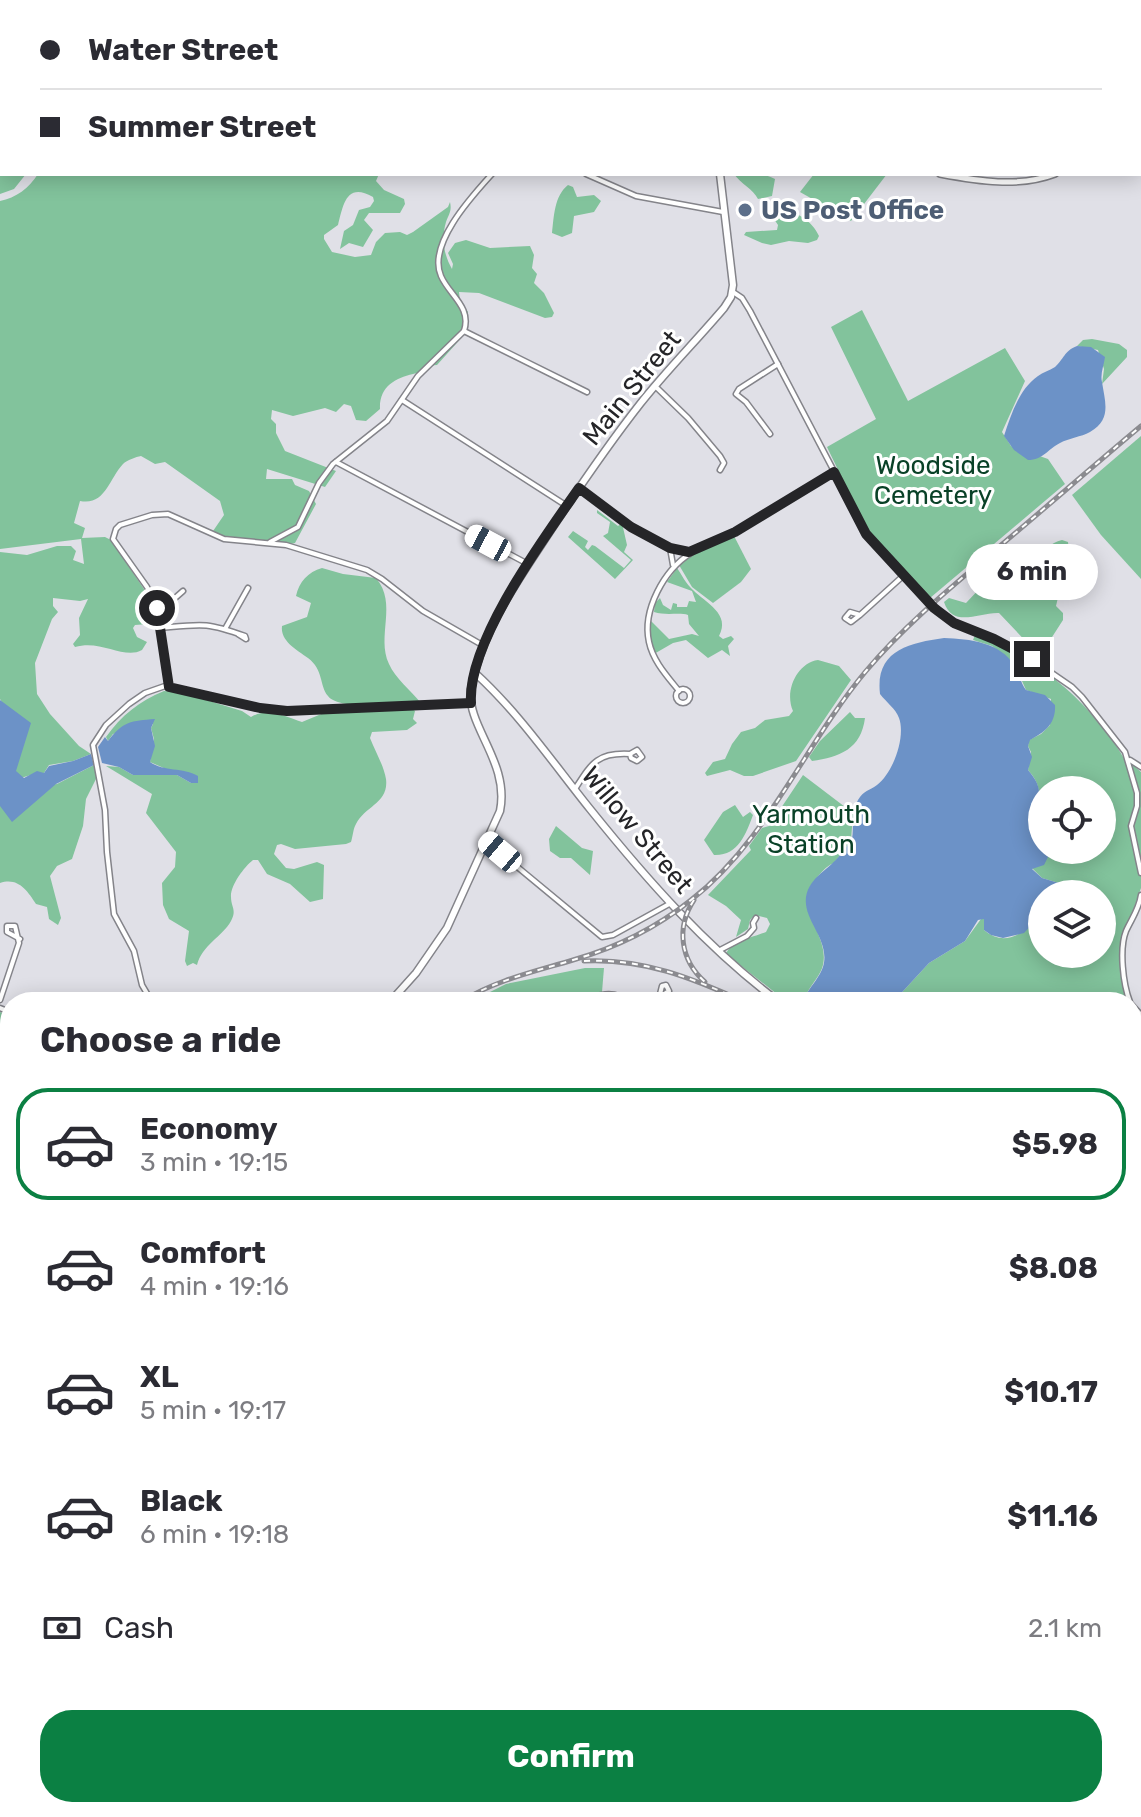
<!DOCTYPE html>
<meta charset="utf-8">
<style>
body{margin:0;font-family:Rubik,sans-serif;background:#f7f7f7;color:#2b2b33;height:100vh;display:flex;flex-direction:column;font-size:30px;white-space:nowrap}
*{box-sizing:border-box;margin:0}
p{font-size:26px;color:#7c7c81}
.icon{flex:none;width:44px;height:44px;fill:none;stroke:currentColor;stroke-width:2;stroke-linecap:round;stroke-linejoin:round}
.map{position:relative;flex:1;overflow:hidden}
.side{position:absolute;left:0px;top:992px;width:1142px;height:826px;display:flex;flex-direction:column;background:#fff;border-radius:32px 32px 0 0;box-shadow:0 4px 20px #0003}
.side>*{flex:none}
.top-card{position:absolute;left:0px;top:0px;width:1142px;height:176px;box-shadow:0 4px 20px #0003;display:grid;align-content:center;height:176px;padding:0 40px;background:#fff}
.buttons{position:absolute;left:1028px;top:776px;display:grid;gap:16px}
.buttons a{display:grid;place-items:center;width:88px;height:88px;border-radius:50%;background:#fff;box-shadow:0 4px 20px #0003;font-size:40px}
.end{position:absolute;width:36px;height:36px;margin:-18px;border:10px solid #252528;background:#fff;box-shadow:0 0 0 4px #fff}
.from{border-radius:50%}
.bubble{position:absolute;height:56px;border-radius:28px;background:#fff;box-shadow:0 4px 20px #0003;font-size:26px;font-weight:700;line-height:56px;text-align:center}
.car{position:absolute;width:24px;height:48px;margin:-24px -12px;border-radius:10px;box-shadow:0 0 6px 2px #0007;background:linear-gradient(#fff 24%,#345 0 40%,#fff 0 76%,#345 0 86%,#fff 0)}
.top-card b{display:flex;align-items:center;gap:28px;height:76px;font-size:30px}
.top-card b+b{border-top:2px solid #e1e1e2}
.top-card i{width:20px;height:20px;background:#2b2b33}
ul{padding:0;list-style:none}
li{display:flex;align-items:center;gap:24px;height:112px;margin:0 16px 12px;padding:0 24px;border:4px solid transparent;border-radius:32px}
li div{flex:1}
li b{display:block;font-size:30px}
li em{font-style:normal;font-weight:700}
li.current{border-color:#0b8043}
li>.icon{width:72px;height:72px;stroke-width:1.5}
h2{padding:0 40px;font-size:36px;line-height:96px}
.pay{display:flex;align-items:center;gap:20px;height:88px;padding:0 40px;font-size:30px}
.pay p{margin-inline-start:auto}
.action{display:flex;gap:16px;margin-top:auto;padding:16px 40px}
.action a{flex:1;height:92px;border-radius:32px;background:#0b8043;color:#fff;font-size:32px;font-weight:700;line-height:92px;text-align:center}
.map>svg:first-child{display:block}
</style>
<div class="map">
<svg width="1141" height="1817" viewBox="0 0 1141 1817">
<rect width="100%" height="100%" fill="#e0e0e7"/>
<!-- green -->
<g fill="#82c39c">
<path d="M0 0H330L2 2V174H26L14 189 0 194Z"/>
<path d="M38 174H379L376 181 384 190 404 199 405 204 400 213H369L364 220 373 230 363 247 349 243 340 249 344 231 353 225 359 210 370 207 374 201 373 197C346 181 343 206 338 225L324 235V239L332 252 355 257 371 255 376 242 385 233 400 232 407 235 413 232 448 207 450 202C452 211 449 214 446 222 441 239 444 255 452 269L453 264 448 253 455 243 466 240 490 248 530 246 534 255 532 268 537 274 534 283 544 293 554 313 552 317 545 318 479 293 459 292 460 301 468 312 462 328 464 335 437 365C429 365 423 372 413 374 395 378 379 387 380 409L366 421 356 420 351 406 344 404 336 412 325 408 293 416 272 410 271 419 276 424V433L285 451 336 471 325 487 267 469 266 479H292L295 485 309 491 316 504 295 543 280 546 211 534 224 515 220 501 165 462 155 464 141 456C136 457 127 460 123 464 109 479 105 506 80 501L74 523 85 528 82 538 105 537 111 540 146 592 155 616 136 611 137 615 148 624 135 625 133 628 137 637 147 642 142 650C124 660 101 639 75 647L73 644 80 635 79 618 88 599 80 601 53 598V606L58 612 52 619 35 663 37 694 50 714 79 746 91 754 73 761 49 765 44 773C31 773 22 779 10 781L8 712 0 699V552L27 555 57 546H71L76 551 73 560 84 564 81 539 0 549V201C16 198 29 188 38 174Z"/>
<path d="M734 174C748 174 762 172 775 179L772 196 758 199C753 189 741 184 734 174Z"/>
<path d="M814 174H887L851 221 800 192Z"/>
<path d="M568 185 573 187 577 197 594 195 601 201 594 212 574 216 572 233 562 237 552 233C554 217 554 196 568 185Z"/>
<path d="M781 210C797 211 812 221 819 236L817 240 808 243 789 241 771 245 762 243 744 235 746 232 777 230 778 225 772 216Z"/>
<path d="M862 310 908 401 1005 348 1025 381 1002 432 1011 446 1048 459 1065 484 930 598 867 530 827 447 876 419 831 327Z"/>
<path d="M1092 339 1119 344 1127 350V357L1102 384 1104 369 1098 350 1077 346 1083 340Z"/>
<path d="M1141 436V579L1101 535 1072 495Z"/>
<path d="M597 510 618 526 622 523 627 545 624 552 633 560 615 579 568 537 573 531 588 541 585 547 588 550 592 545 595 546 624 568 631 560 603 536 608 533 610 522 597 513Z"/>
<path d="M733 534 751 569 741 582 713 603 692 587 679 565 703 548Z"/>
<path d="M1062 540 1068 542C1072 571 1061 582 1056 606L1063 613V620L1045 648 1033 649 999 613C979 612 953 629 944 602L949 598 966 603 983 585 1012 589C1031 577 1037 546 1062 540Z"/>
<path d="M322 568 343 574 376 578C398 604 376 636 389 664 395 678 411 691 421 703 404 705 339 711 328 696 319 685 324 670 308 658 297 650 280 641 282 626L307 617 311 603 296 596C299 582 308 572 322 568Z"/>
<path d="M677 568C682 575 686 584 693 590 706 603 731 614 719 636L723 639 731 636 734 639 728 646 730 656 722 650 708 658 686 640 673 643 654 654 650 638 651 621 669 639 692 634 699 636 689 624 688 615C680 612 666 616 654 612L655 603 660 598 663 605 671 610 673 603 677 604V607H687L689 601 696 602 692 591 667 582Z"/>
<path d="M975 635C1027 656 1064 680 1100 724 1110 737 1120 749 1127 765H1133L1141 772V888L1122 942 1124 992 1127 1002H893L929 963 965 941 981 919H984V930C1006 949 1027 931 1042 914V954H1102V894H1066L1062 884 1042 878 1032 868 1049 855V850H1102V790H1042V831L1035 827 1031 818C1040 799 1044 788 1028 770L1031 752 1028 746 1029 740 1041 734 1050 725 1051 699 1026 690 1014 663 992 646 973 640Z"/>
<path d="M818 660 839 666 851 680 796 761 753 776H744L730 770 707 776 705 773 713 762 725 759 732 744 741 732 755 728 765 720 789 716 793 711C784 691 797 663 818 660Z"/>
<path d="M164 691 180 692 242 711 251 717C268 707 284 716 302 722L331 710 360 712 410 707 415 711 413 719 417 723 407 730 372 732 370 738C375 751 384 766 386 779 389 803 365 806 356 824 353 829 353 836 351 842L346 844 295 849 281 844 277 845 274 854 286 868 294 869 317 862 324 865 323 899 310 902 290 884 267 874 258 860H253C244 867 230 886 231 897 231 907 237 910 231 921 222 937 202 945 197 965L193 963 187 966 185 961 189 931 169 919 163 905 162 883 175 867 176 852 146 813 152 794 106 766 119 767 133 775H177L191 783H198L150 762 154 739 151 728 153 724 113 734 108 741 106 737C121 716 139 701 164 691Z"/>
<path d="M850 712 855 718H865C861 749 840 757 812 761L809 757 820 741Z"/>
<path d="M94 765 97 777 86 799 83 826 72 859 57 866 50 876 61 918 58 925 49 919 47 907 36 904C27 890 18 877 0 883V797L25 788 57 784Z"/>
<path d="M803 775 853 813 851 841 834 863C826 866 821 873 815 880 791 907 830 934 823 965 821 974 812 984 807 993L809 1002H787L726 954C731 941 754 937 766 932L770 924 767 918 755 915 750 920 748 929 736 937 741 920 726 906 708 895 751 850 749 846 762 828 769 826Z"/>
<path d="M735 805 743 817 750 812 753 815C746 834 738 856 714 855L704 840 723 812Z"/>
<path d="M556 826 582 848 593 851 590 875 571 858H560L550 851 549 839Z"/>
<path d="M585 968H604L602 992 559 1002H470L506 984Z"/>
<path d="M1132 1009 1141 1018V1093L1132 1107Z"/>
<path d="M0 1012 10 1016V1275L0 1273Z"/>
<path d="M1141 1490V1613L1137 1618 1141 1623V1817H885L892 1808H1132V1496Z"/>
</g>
<!-- water -->
<g fill="#6c92c7">
<path d="M1077 346 1091 347 1105 357C1104 365 1100 374 1102 382 1105 402 1112 419 1090 432 1081 437 1069 438 1060 443 1048 449 1043 460 1028 460L1014 450 1004 436C1011 415 1019 389 1038 376 1043 372 1049 371 1055 367 1064 359 1064 351 1077 346Z"/>
<path d="M944 638C970 639 1000 642 1015 666 1020 674 1020 682 1026 690L1045 695 1055 705C1056 724 1045 732 1030 740L1028 746 1032 757 1028 770C1047 792 1037 799 1031 821L1042 831V850H1049V855L1044 865 1032 869 1042 878 1062 884 1066 894H1042V914L1024 933 1003 938 991 935 984 930V919L978 920 965 941 929 963 893 1002H809L807 993C812 985 820 976 823 967 831 940 803 921 806 897 809 877 830 869 840 855 843 851 848 845 851 841 855 835 850 815 858 800 864 790 869 791 877 785 893 773 906 737 899 718 896 709 886 702 880 694 875 651 908 643 944 638Z"/>
<path d="M0 700 31 723 16 771 24 778 37 771 44 773 49 766 73 761 91 754 94 765 56 784 12 822 0 806Z"/>
<path d="M155 719 151 728 155 746 150 762C164 772 183 767 198 776V783H191L177 775H133L119 767 102 763 98 747 105 737 108 741C123 721 131 721 155 719Z"/>
</g>
<g fill="none" stroke-linecap="round" stroke-linejoin="round">
<defs>
<g id="minor">
<path d="M586 174 636 196 723 212"/>
<path d="M733 292 742 298 750 311 869 538 947 619 1024 654 1072 687 1082 697 1125 752 1137 793V806L1131 826 1141 873"/>
<path d="M464 331 587 392"/>
<path d="M655 386 688 418 720 456 724 463 720 470"/>
<path d="M402 400 567 506"/>
<path d="M770 434 746 402 736 394 739 389 778 364"/>
<path d="M336 462 528 564"/>
<path d="M579 488 626 523 670 548 689 552 735 532 834 472"/>
<path d="M270 542 298 527 319 483 333 464 387 421 418 376 464 331C472 307 449 295 441 276 427 244 473 195 492 174"/>
<path d="M670 548 673 565"/>
<path d="M158 613 183 591"/>
<path d="M860 615 851 622 845 618 850 612 860 615 903 576"/>
<path d="M161 628C202 624 206 622 245 636L246 639 238 634"/>
<path d="M225 629 248 588"/>
<path d="M169 687 157 608 147 587 113 539 116 529 120 525 152 515 168 514 224 539 286 545 367 570 382 579 423 611 484 646"/>
<circle cx="683" cy="696" r="7"/>
<path d="M679 691C667 676 653 661 649 642 642 610 664 570 691 553"/>
<path d="M1130 760 1141 767"/>
<path d="M575 789C591 764 597 752 630 754L631 758 637 761 642 757 637 750 630 754"/>
<path d="M486 841 602 937 613 935 671 903"/>
<path d="M720 950 747 936 754 928 753 923 756 918"/>
<path d="M0 1000 19 943 15 926H7V932L20 939"/>
<path d="M296 1001V1002"/>
<path d="M152 1002 142 985 134 951 114 914 107 852 105 810 93 745 106 725 129 704 145 693 165 686 260 708 287 711 471 703"/>
<path d="M580 1002C597 995 614 989 629 1002"/>
<path d="M652 1002 669 991 666 985 662 986 659 998"/>
<path d="M1130 1002C1123 984 1119 949 1126 931 1132 918 1139 909 1141 895"/>
<path d="M1132 1005 1141 1015"/>
<path d="M0 1008 10 1012"/>
<path d="M1132 1154 1141 1143"/>
<path d="M1132 1286 1141 1292"/>
<path d="M1132 1362 1141 1356"/>
<path d="M0 1368 10 1373"/>
<path d="M0 1484 10 1491"/>
<path d="M0 1675 10 1672"/>
<path d="M304 1808 317 1817"/>
<path d="M495 1808 501 1817"/>
<path d="M493 1817 506 1808"/>
</g>
<g id="tertiary">
<path d="M1140 133 1141 132"/>
<path d="M940 174C978 181 1018 188 1055 174"/>
<path d="M0 1764 10 1770"/>
<path d="M71 1808 86 1817"/>
</g>
<g id="secondary">
<path d="M728 2 729 0"/>
<path d="M475 673C519 713 553 763 590 809 647 880 707 948 779 1002"/>
<path d="M390 1002 416 973 447 928 500 811C510 762 466 726 471 690 479 639 511 590 539 548 571 499 604 450 640 404 666 371 696 341 724 308L731 297 733 285 720 174"/>
<path d="M1132 1176 1141 1186"/>
<path d="M0 1532 10 1504"/>
</g>
<g id="motorway">
<path d="M1132 1424 1141 1415"/>
<path d="M1132 1463 1141 1452"/>
<path d="M785 1817 792 1808"/>
<path d="M857 1817 864 1808"/>
</g>
</defs>
<!-- minor casing -->
<use href="#minor" stroke="#84848a" stroke-width="7"/>
<!-- tertiary casing -->
<use href="#tertiary" stroke="#84848a" stroke-width="8"/>
<!-- secondary casing -->
<use href="#secondary" stroke="#84848a" stroke-width="9"/>
<!-- motorway casing -->
<use href="#motorway" stroke="#84848a" stroke-width="13"/>
<!-- minor -->
<use href="#minor" stroke="#fff" stroke-width="4"/>
<!-- tertiary -->
<use href="#tertiary" stroke="#fff" stroke-width="5"/>
<!-- secondary -->
<use href="#secondary" stroke="#fff" stroke-width="6"/>
<!-- motorway -->
<use href="#motorway" stroke="#fff" stroke-width="10"/>
<defs>
<g id="rail">
<path d="M694 900C676 927 680 960 705 982"/>
<path d="M584 961C643 958 692 978 745 1002"/>
<path d="M460 1002C496 980 533 972 573 960 615 948 656 928 691 900 768 840 804 745 866 671 904 626 949 589 994 551 1043 510 1092 467 1141 426"/>
<path d="M1132 1238 1141 1246"/>
<path d="M120 1817 127 1808"/>
</g>
</defs>
<!-- rail casing -->
<use href="#rail" stroke="#8b8b90" stroke-width="5"/>
<!-- rail -->
<use href="#rail" stroke="#fff" stroke-width="2" stroke-dasharray="6" stroke-linecap="butt"/>
</g>
<g fill="none" stroke-linecap="round" stroke-linejoin="round">
<!-- route -->
<path stroke="#252528" stroke-width="10" d="M157 608 169 687 260 708 287 711 471 703C467 642 544 538 579 488L631 527 670 548 689 552 735 532 834 472 866 534 934 608 954 623 994 639 1032 659"/>
</g>
<!-- markers -->
<circle fill="#5c6f8a" stroke="#fff" stroke-width="3" cx="745" cy="210" r="8"/>
<g text-anchor="middle" dominant-baseline="central" stroke-width="6" stroke-linejoin="round" paint-order="stroke">
<!-- service labels -->
<g font-size="26" font-weight="bold" fill="#4e5e75" stroke="#fff" text-anchor="start">
<text x="761" y="210">US Post Office</text>
</g>
<!-- street labels -->
<g font-size="26" fill="#252528" stroke="#fff">
<text transform="translate(632 388) rotate(-51)">Main Street</text>
<text transform="translate(637 830) rotate(50)">Willow Street</text>
</g>
<!-- park labels -->
<g font-size="26" fill="#094127" stroke="#fff">
<text x="933" y="465">Woodside<tspan x="933" dy="30">Cemetery</tspan></text>
<text x="811" y="814">Yarmouth<tspan x="811" dy="30">Station</tspan></text>
</g>
</g>
</svg>
<div class="buttons">
<a><svg class="icon" aria-label="locate" viewBox="0 0 24 24"><circle cx="12" cy="12" r="6"/><path d="M12 2v4M12 18v4M2 12h4M18 12h4"/></svg></a>
<a><svg class="icon" aria-label="layers" viewBox="0 0 24 24"><path d="M12 4l9 5-9 5-9-5zM3 14l9 5 9-5"/></svg></a>
</div>
<i class="end from" style="left:157px;top:608px"></i>
<i class="end" style="left:1032px;top:659px"></i>
<div class="bubble" style="left:966px;top:544px;width:132px">6 min</div>
<i class="car" style="left:488px;top:543px;rotate:298deg"></i>
<i class="car" style="left:500px;top:852px;rotate:310deg"></i>
<div class="top-card">
<b><i class="from"></i>Water Street</b>
<b><i></i>Summer Street</b>
</div>
<section class="side">
<h2>Choose a ride</h2>
<ul>
<li class="current"><svg class="icon" aria-label="car" viewBox="0 0 24 24"><path d="M5 17H2v-5l4-1 3-4h7l3 4 3 1v5h-3M9 17h6M6 11h13"/><circle cx="7" cy="17" r="2"/><circle cx="17" cy="17" r="2"/></svg><div><b>Economy</b><p>3 min · 19:15</p></div><em>$5.98</em></li>
<li><svg class="icon" aria-label="car" viewBox="0 0 24 24"><path d="M5 17H2v-5l4-1 3-4h7l3 4 3 1v5h-3M9 17h6M6 11h13"/><circle cx="7" cy="17" r="2"/><circle cx="17" cy="17" r="2"/></svg><div><b>Comfort</b><p>4 min · 19:16</p></div><em>$8.08</em></li>
<li><svg class="icon" aria-label="car" viewBox="0 0 24 24"><path d="M5 17H2v-5l4-1 3-4h7l3 4 3 1v5h-3M9 17h6M6 11h13"/><circle cx="7" cy="17" r="2"/><circle cx="17" cy="17" r="2"/></svg><div><b>XL</b><p>5 min · 19:17</p></div><em>$10.17</em></li>
<li><svg class="icon" aria-label="car" viewBox="0 0 24 24"><path d="M5 17H2v-5l4-1 3-4h7l3 4 3 1v5h-3M9 17h6M6 11h13"/><circle cx="7" cy="17" r="2"/><circle cx="17" cy="17" r="2"/></svg><div><b>Black</b><p>6 min · 19:18</p></div><em>$11.16</em></li>
</ul>
<div class="pay"><svg class="icon" aria-label="cash" viewBox="0 0 24 24"><path d="M3 7h18v10H3z"/><circle cx="12" cy="12" r="2"/></svg>Cash<p>2.1 km</p></div>
<div class="action"><a>Confirm</a></div>
</section>
</div>
